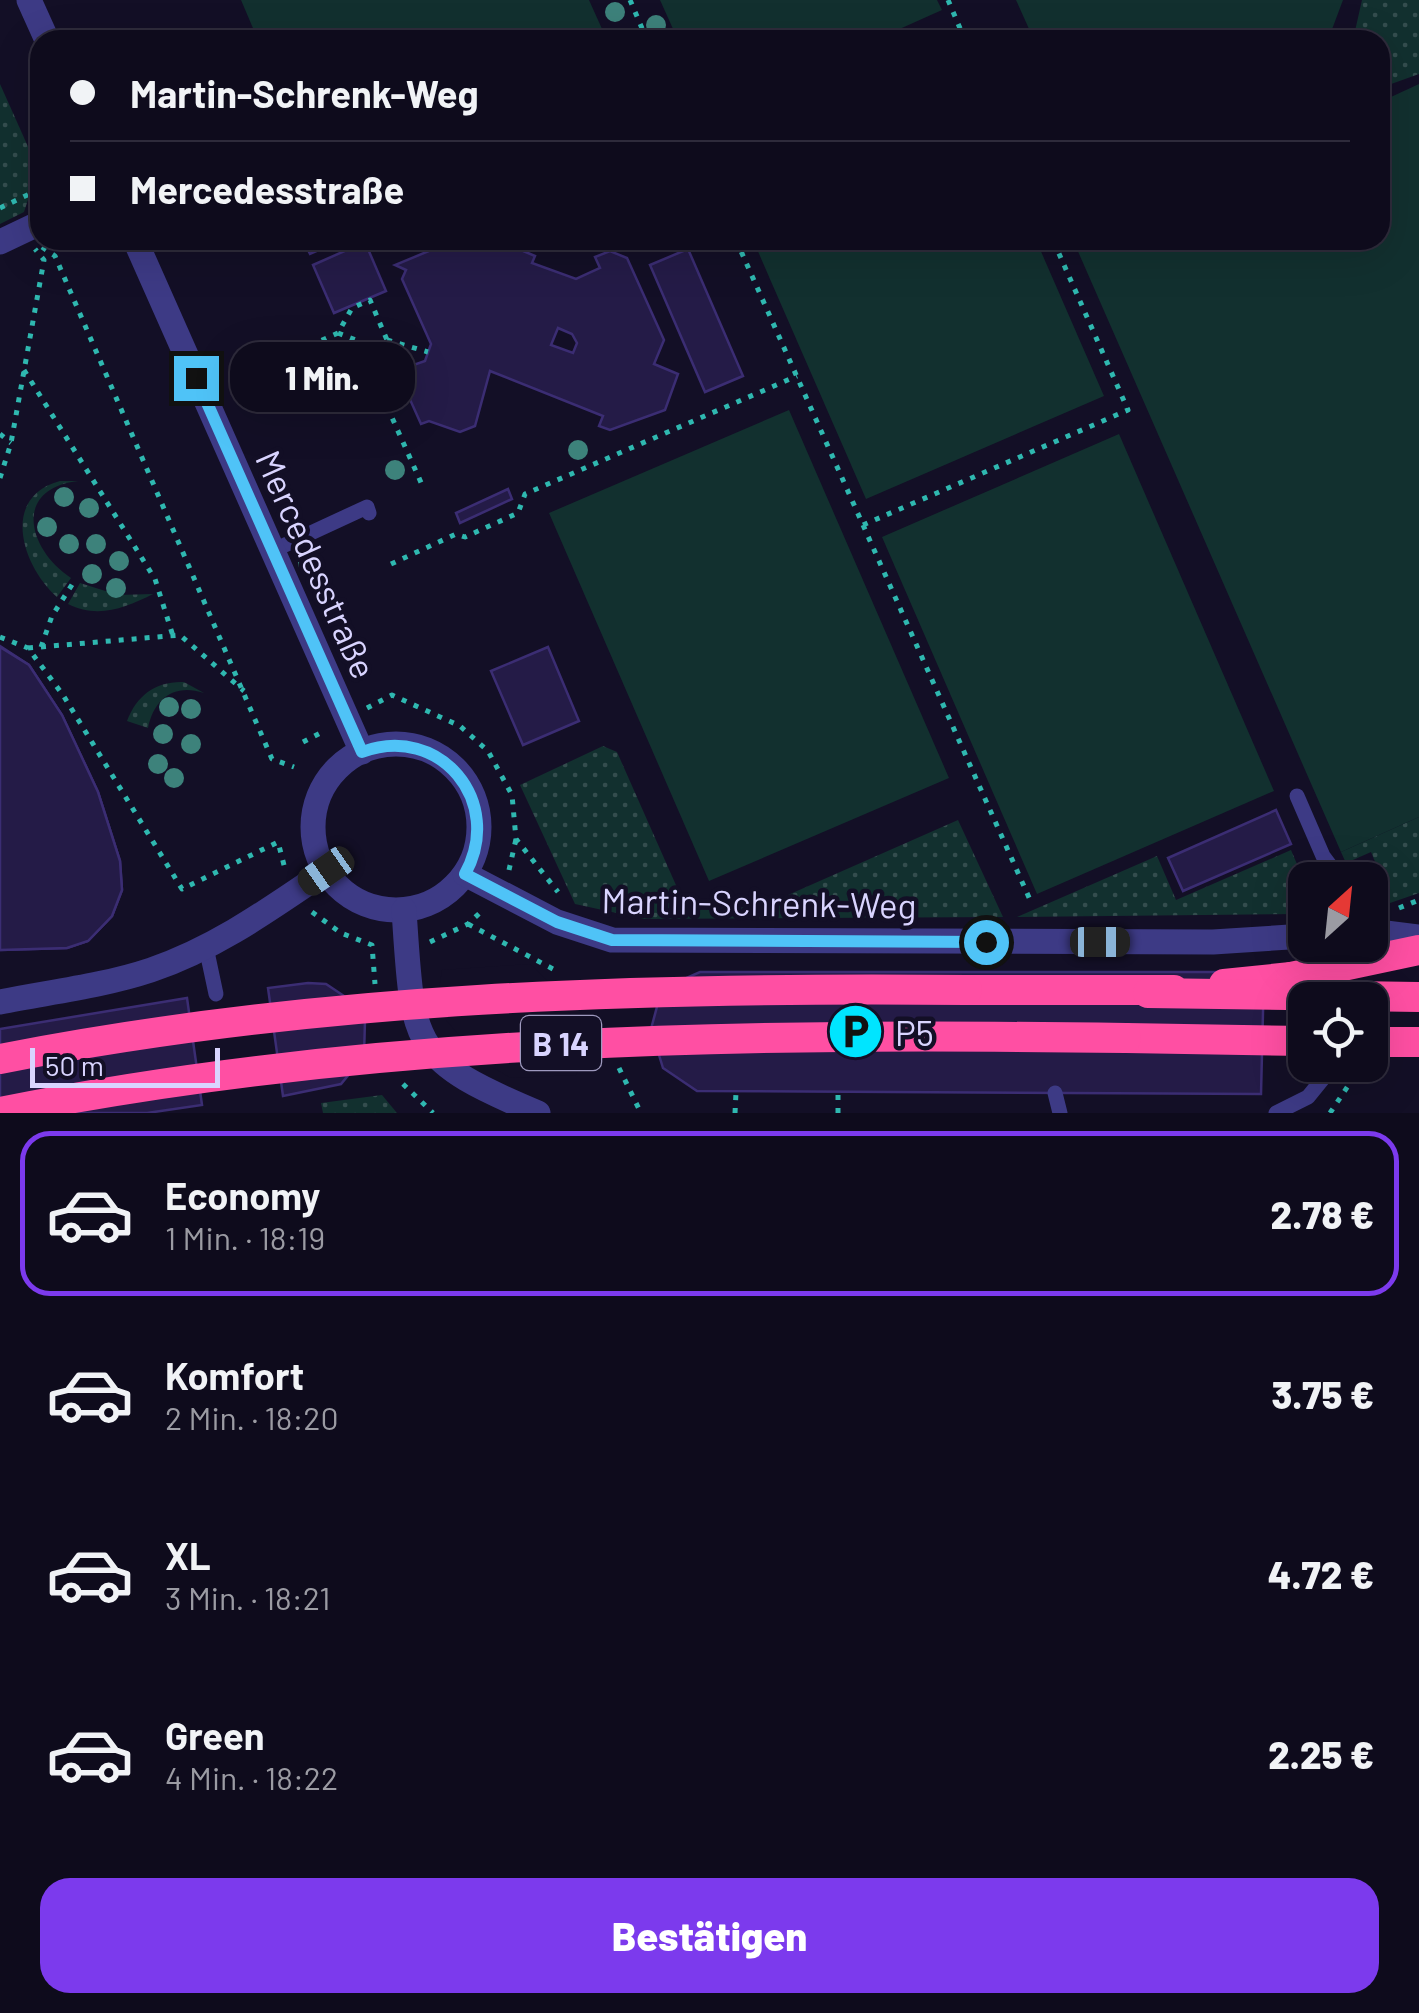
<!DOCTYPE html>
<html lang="de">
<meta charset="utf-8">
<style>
body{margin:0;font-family:Barlow,sans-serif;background:#171425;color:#f1f3f6;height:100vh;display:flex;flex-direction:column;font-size:38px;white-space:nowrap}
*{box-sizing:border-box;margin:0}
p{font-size:32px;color:#9b9ba3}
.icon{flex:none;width:55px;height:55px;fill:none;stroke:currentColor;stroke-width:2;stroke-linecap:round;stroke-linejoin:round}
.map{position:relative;height:1113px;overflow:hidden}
.side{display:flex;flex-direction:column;background:#0e0b1c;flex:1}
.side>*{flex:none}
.guide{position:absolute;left:30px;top:30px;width:1360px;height:220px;border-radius:30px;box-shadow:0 10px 40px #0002,0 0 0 2px #2e2b3b;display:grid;align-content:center;height:220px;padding:0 40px;background:#0e0b1c}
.needle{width:65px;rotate:27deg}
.buttons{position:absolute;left:1288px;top:862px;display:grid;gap:20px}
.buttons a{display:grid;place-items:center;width:100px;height:100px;border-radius:20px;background:#0e0b1c;box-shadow:0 10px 40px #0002,0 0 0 2px #2e2b3b;font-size:50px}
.scale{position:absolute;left:30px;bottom:25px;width:190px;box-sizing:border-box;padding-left:10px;border:5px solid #d9d4ff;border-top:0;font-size:28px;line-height:35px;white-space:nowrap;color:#d9d4ff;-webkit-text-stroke:8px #130f26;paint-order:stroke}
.end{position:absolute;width:45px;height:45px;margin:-22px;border:12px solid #4fc3f7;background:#111;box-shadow:0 0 0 5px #111}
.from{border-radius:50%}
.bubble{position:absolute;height:70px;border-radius:30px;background:#0e0b1c;box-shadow:0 10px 40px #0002,0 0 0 2px #2e2b3b;font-size:32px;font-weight:800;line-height:70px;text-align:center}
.car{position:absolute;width:30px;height:60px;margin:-30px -15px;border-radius:12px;box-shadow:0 0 8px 2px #0007;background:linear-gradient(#222 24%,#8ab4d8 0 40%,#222 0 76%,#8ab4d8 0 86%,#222 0)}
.guide b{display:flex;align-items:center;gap:35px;height:95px;font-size:38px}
.guide b+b{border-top:2px solid #2e2b3b}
.guide i{width:25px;height:25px;background:#f1f3f6}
ul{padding:18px 0 0;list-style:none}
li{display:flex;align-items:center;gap:30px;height:165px;margin:0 20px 15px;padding:0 20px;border:5px solid transparent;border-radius:30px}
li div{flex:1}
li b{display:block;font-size:38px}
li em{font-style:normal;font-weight:800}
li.selected{border-color:#7c3aed}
li>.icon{width:90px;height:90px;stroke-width:1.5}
.cta{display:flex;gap:20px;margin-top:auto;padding:20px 40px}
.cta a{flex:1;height:115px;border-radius:30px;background:#7c3aed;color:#fff;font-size:40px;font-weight:800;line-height:115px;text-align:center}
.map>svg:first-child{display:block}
</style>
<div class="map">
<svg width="1419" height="1113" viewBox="0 0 1419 1113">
<defs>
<pattern id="grass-dots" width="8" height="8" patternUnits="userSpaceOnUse" patternTransform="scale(2.5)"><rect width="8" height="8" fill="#12302f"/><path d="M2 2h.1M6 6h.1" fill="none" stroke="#344d4e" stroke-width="1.8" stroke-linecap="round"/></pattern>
</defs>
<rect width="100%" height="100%" fill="#130f26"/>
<!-- grass -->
<g fill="url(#grass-dots)">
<path d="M1362 0H1419V74L1380 88V40H1353Z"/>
<path d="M0 84 38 169 24 212 0 224Z"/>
<path d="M60 481H78C12 489 28 550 71 578L57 597C22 566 0 497 60 481Z"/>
<path d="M80 583 118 595 153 594C125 608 98 619 68 604Z"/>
<path d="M184 682 204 693C175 683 154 698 148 728L127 721C137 695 156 681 184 682Z"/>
<path d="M603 746 617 752 687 910 763 906 958 820 1003 917 644 919 575 904 520 785Z"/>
<path d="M1419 817V893L1390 903H1370V880L1349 876 1376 864 1371 852 1346 863 1341 852Z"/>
<path d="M1291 850 1305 883V914L1017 917 1157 856 1176 900Z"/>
<path d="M382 1095 397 1113H323L321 1103Z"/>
</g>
<!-- pitch -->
<g fill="#12302f">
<path d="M241 0H589L607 40H258Z"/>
<path d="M660 0H937L942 10 875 40H678Z"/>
<path d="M1016 0H1343L1328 40H1034Z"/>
<path d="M1419 84V817L1341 852 1073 240H1380V102Z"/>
<path d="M753 240H1036L1104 396 866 499Z"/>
<path d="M789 410 949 778 709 881 549 513Z"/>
<path d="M1119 434 1274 791 1037 894 882 537Z"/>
</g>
<!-- pier -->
<path fill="#130f26" d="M530 964 550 983 576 1023 582 1059 576 1075 511 1078 480 1060 446 1020 438 995 442 970Z"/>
<!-- building -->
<g fill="#241b47" stroke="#3b2d73" stroke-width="2.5" fill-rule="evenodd">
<path d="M303 240H333L335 243 310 254Z"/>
<path d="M443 240H513L516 248 535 256 532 263 576 279 600 268 595 257 610 251 627 258 664 340 654 364 678 374 665 410 610 430 599 426 603 416 490 371 475 426 460 432 429 421 421 424 408 395 390 402 378 374 400 364 408 367 425 361 431 344 402 279 406 270 395 265 441 246ZM558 328 572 334 577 343 573 353 551 345Z"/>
<path d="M365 242 386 291 334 313 313 265Z"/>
<path d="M688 249 743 376 705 392 650 265Z"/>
<path d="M508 489 512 499 460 523 456 513Z"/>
<path d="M0 646 29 665 62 715 98 792 120 861 122 890 112 916 88 941 67 948 0 950Z"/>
<path d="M0 647 29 665 62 715 98 792 120 861 122 890 112 916 88 941 67 948 0 950Z"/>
<path d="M548 647 579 721 523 745 491 671Z"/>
<path d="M1276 810 1291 844 1183 891 1168 858Z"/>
<path d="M700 972H1264L1261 1094 697 1091 663 1068 651 1029 658 1003 675 983Z"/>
<path d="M308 983 326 984 356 1004 365 1020 364 1056 341 1084 283 1096 268 988Z"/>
<path d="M187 998 202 1105 147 1113H0V1029Z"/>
</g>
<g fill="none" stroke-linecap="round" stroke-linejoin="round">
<!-- path -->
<g stroke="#2fb8b0" stroke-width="5" stroke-dasharray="5 8" stroke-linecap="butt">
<path d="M630 0 647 40"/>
<path d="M948 0 965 40"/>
<path d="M0 208 40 189"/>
<path d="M736 240 1031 902"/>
<path d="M42 247 55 256 272 759 294 767"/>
<path d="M338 333 383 351"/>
<path d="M387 340 428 352"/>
<path d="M298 351 338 333 352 308 370 300 387 340 373 375 423 487"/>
<path d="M24 370 155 579 173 636"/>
<path d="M0 434 11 443"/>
<path d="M0 478 11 443 44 260 35 249"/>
<path d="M863 525 1128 410 1053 240"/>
<path d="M391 564 456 534 465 537 518 513 525 494 797 376"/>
<path d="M0 637 28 648 63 695 182 889 278 842 285 869"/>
<path d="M41 647 52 616 75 580"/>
<path d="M28 648 180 635 244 691"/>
<path d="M367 708 392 695 460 726 488 751 512 795 516 839 558 892"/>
<path d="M303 742 326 730"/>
<path d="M509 870 516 839"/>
<path d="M1399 908 1419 900"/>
<path d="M312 912 341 933 372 945 375 984"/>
<path d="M468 924 553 969"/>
<path d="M430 942 468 924 484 909"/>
<path d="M619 1068 641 1113"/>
<path d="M403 1084 433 1113"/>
<path d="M735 1113 736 1092"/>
<path d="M838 1113V1093"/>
<path d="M1330 1113 1360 1068"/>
</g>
<!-- lane -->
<g stroke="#3d3a85" stroke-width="15">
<path d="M272 551 367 507 369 513"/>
<path d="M1297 796 1323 856 1341 880"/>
<path d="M206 947 216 994"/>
<path d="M1055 1093 1060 1113"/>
<path d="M1276 1113 1308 1097 1334 1065"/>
</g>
<!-- street -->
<g stroke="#3d3a85" stroke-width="25">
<path d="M29 0 47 40"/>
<path d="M135 240 362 752"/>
<path d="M0 242 40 223"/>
<circle cx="396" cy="827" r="83"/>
<path d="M465 874 557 922 612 940 1213 942 1305 936"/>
<path d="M404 910C413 1046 409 1059 538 1113"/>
<path d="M1370 931 1419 937"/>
<path d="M0 1002C50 992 103 986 151 970 216 948 270 909 326 871"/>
</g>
<!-- highway -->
<g stroke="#ff4fa3" stroke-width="30">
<path d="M1224 984 1291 977"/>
<path d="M967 990H1174"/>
<path d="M1126 1038 1305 1041"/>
</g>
<!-- highway-bridge -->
<g stroke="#ff4fa3" stroke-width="30">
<path d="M1291 977 1419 950"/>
<path d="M1148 993 1419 997"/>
<path d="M1370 1042H1417"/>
<path d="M0 1059C320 996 642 987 967 990"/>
<path d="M0 1112C372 1037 748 1033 1126 1038"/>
</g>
</g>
<!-- trees -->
<g fill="#3d827b">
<circle cx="615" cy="12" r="10"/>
<circle cx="656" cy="25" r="10"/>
<circle cx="365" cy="396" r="10"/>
<circle cx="578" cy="450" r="10"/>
<circle cx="395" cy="470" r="10"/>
<circle cx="64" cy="497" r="10"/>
<circle cx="89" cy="508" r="10"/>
<circle cx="47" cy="527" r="10"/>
<circle cx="69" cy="544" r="10"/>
<circle cx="96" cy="544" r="10"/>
<circle cx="119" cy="561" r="10"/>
<circle cx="308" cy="563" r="10"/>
<circle cx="92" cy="574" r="10"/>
<circle cx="116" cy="588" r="10"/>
<circle cx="169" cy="707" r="10"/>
<circle cx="191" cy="709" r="10"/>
<circle cx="163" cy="734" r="10"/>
<circle cx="191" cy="744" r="10"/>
<circle cx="158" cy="764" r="10"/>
<circle cx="174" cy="778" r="10"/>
</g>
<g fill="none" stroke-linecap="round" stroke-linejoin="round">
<!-- route -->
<path stroke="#4fc3f7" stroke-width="12" d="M196 378 362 752C440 723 505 802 465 874L557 922 612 940 986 942"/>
</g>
<!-- icons -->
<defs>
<symbol id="parking-disc" viewBox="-11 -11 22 22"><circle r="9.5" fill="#00e5ff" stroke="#130f26"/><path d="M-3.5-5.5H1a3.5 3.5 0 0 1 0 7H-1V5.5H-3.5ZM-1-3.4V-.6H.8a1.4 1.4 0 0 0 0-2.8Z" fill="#111"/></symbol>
</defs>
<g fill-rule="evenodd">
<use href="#parking-disc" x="824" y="1000" width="63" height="63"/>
</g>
<g text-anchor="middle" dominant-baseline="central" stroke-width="9" stroke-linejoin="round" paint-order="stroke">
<!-- shield labels -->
<rect fill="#130f26" stroke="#9e99be" stroke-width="2.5" x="521" y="1016" width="80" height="54" rx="8"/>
<g font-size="32" font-weight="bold" fill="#d9d4ff">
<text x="561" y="1043">B 14</text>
</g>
<!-- street labels -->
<g font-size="35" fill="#d9d4ff" stroke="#130f26">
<text transform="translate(317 564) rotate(66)">Mercedesstraße</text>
<text transform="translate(759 902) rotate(1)">Martin-Schrenk-Weg</text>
</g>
<!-- poi labels -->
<g font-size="35" fill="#d9d4ff" stroke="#130f26" text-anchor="start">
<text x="895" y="1032">P5</text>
</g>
</g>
</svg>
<div class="buttons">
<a><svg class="needle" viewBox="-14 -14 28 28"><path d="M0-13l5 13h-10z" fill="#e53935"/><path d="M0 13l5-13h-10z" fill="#9b9ba3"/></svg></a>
<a><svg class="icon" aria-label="locate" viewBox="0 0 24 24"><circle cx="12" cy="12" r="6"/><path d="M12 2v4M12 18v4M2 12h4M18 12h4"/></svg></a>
</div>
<div class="scale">50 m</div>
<i class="end from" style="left:986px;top:942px"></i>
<i class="end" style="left:196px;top:378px"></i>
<div class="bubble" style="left:230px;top:342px;width:185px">1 Min.</div>
<i class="car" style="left:326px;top:871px;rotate:235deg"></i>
<i class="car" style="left:1100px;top:942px;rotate:90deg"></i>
<div class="guide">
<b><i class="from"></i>Martin-Schrenk-Weg</b>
<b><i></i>Mercedesstraße</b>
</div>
</div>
<section class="side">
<ul>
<li class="selected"><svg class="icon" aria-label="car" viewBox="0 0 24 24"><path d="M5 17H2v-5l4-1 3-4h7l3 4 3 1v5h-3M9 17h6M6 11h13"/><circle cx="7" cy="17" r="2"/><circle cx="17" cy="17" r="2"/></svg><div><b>Economy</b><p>1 Min. · 18:19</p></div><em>2.78 €</em></li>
<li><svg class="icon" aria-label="car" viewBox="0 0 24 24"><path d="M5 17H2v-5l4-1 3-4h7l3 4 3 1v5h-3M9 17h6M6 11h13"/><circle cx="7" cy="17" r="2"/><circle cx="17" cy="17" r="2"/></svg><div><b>Komfort</b><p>2 Min. · 18:20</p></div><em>3.75 €</em></li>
<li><svg class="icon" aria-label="car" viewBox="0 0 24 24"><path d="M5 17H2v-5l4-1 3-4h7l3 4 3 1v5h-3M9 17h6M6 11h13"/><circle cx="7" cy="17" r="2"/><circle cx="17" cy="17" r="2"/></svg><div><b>XL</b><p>3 Min. · 18:21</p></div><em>4.72 €</em></li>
<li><svg class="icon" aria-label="car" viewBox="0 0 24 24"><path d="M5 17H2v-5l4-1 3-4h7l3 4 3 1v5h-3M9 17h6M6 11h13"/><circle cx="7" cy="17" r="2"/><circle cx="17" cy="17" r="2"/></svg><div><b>Green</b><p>4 Min. · 18:22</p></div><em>2.25 €</em></li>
</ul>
<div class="cta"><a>Bestätigen</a></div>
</section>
